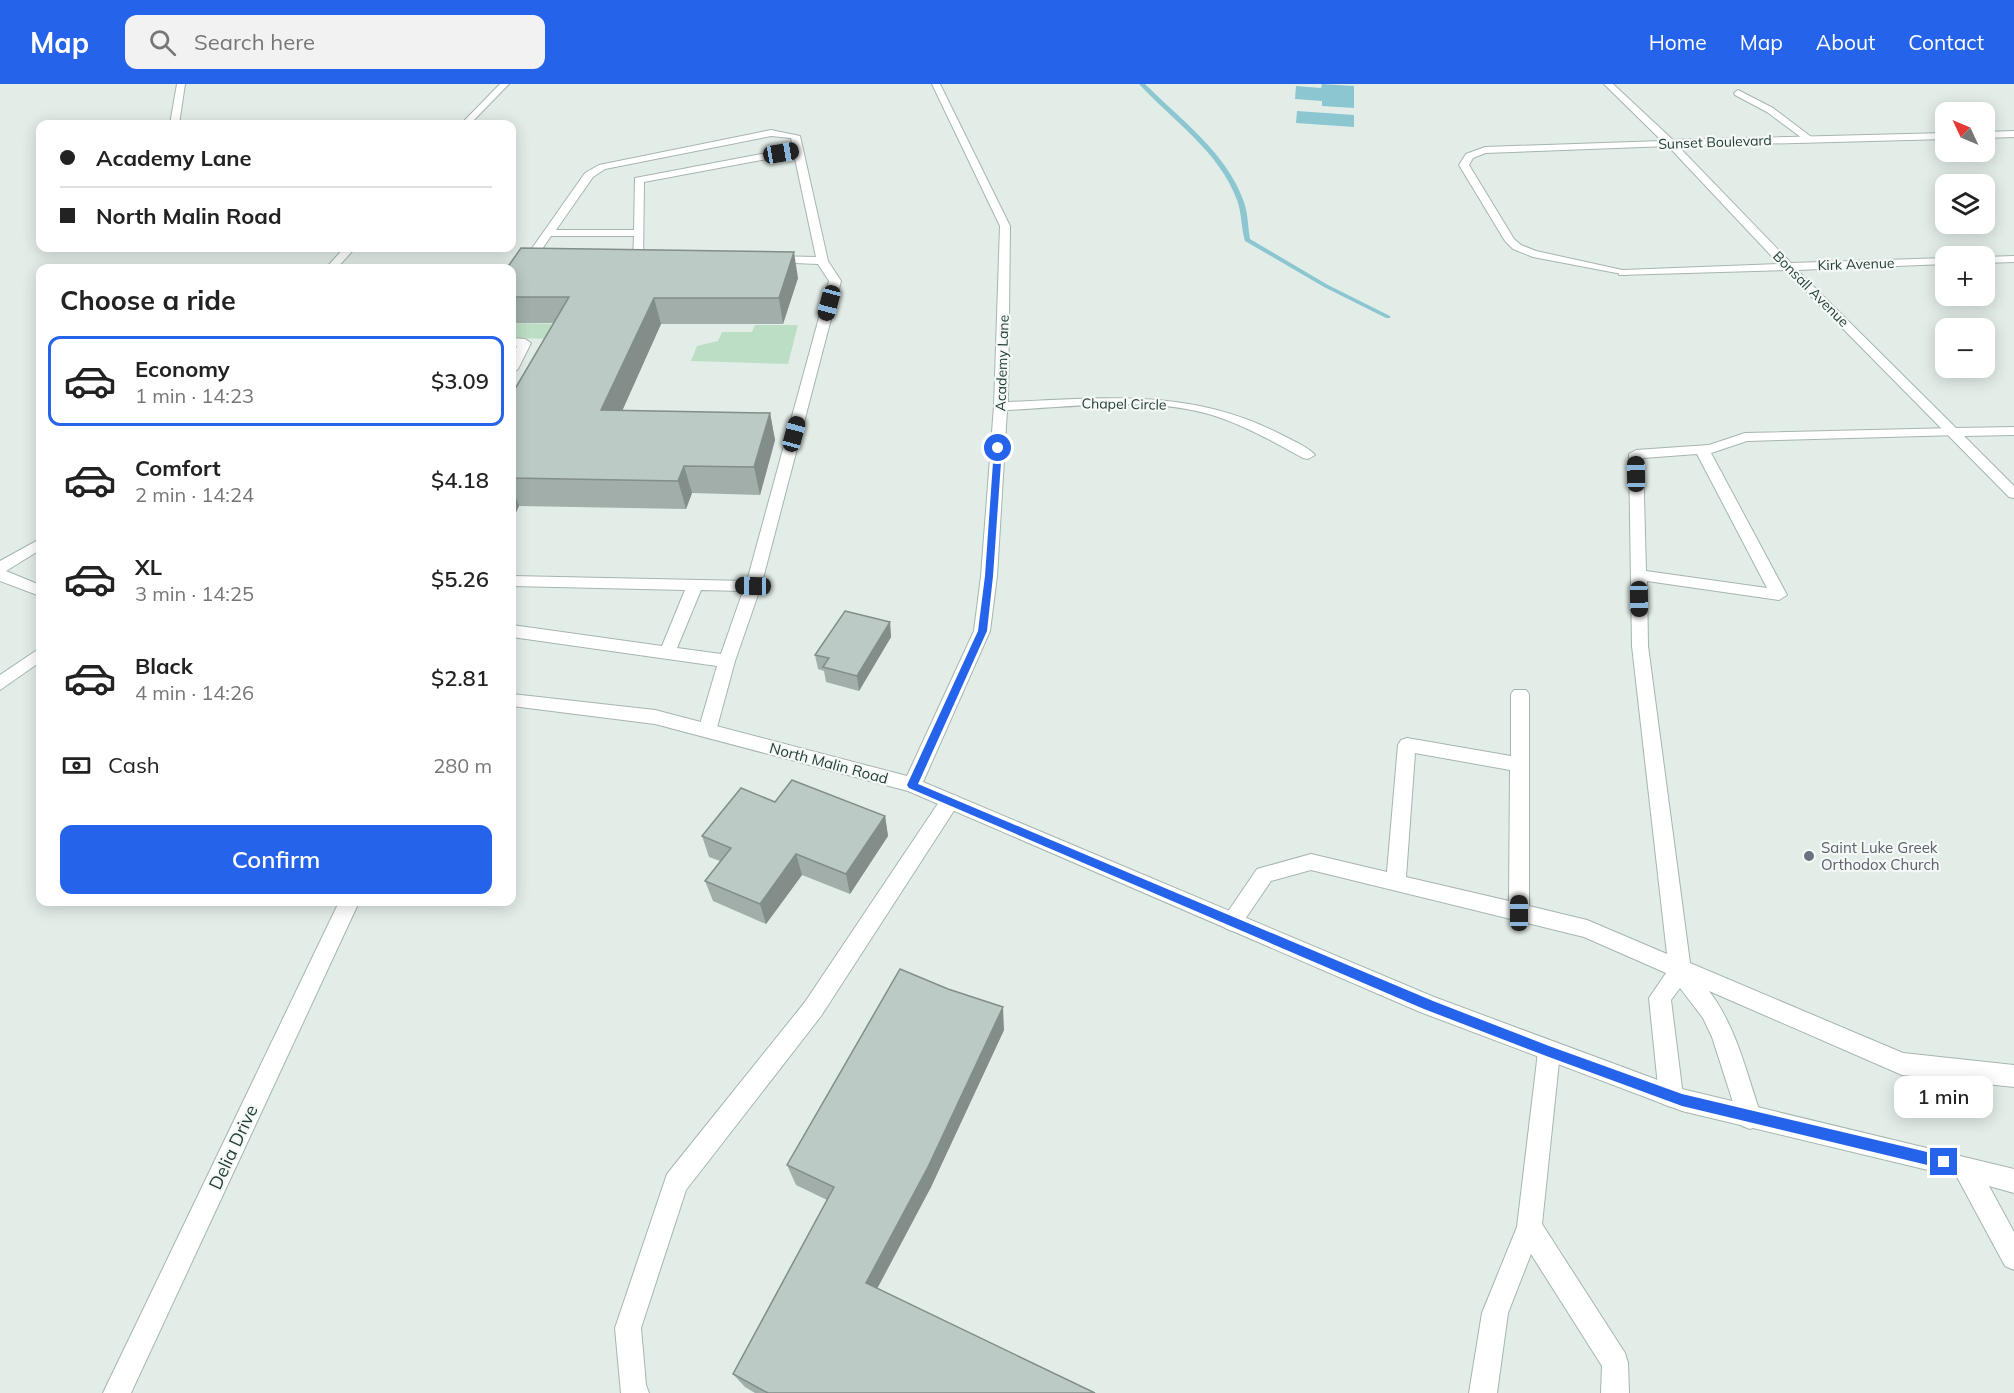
<!DOCTYPE html>
<meta charset="utf-8">
<style>
body{margin:0;font-family:Mulish,sans-serif;background:#f2f2f2;color:#222;height:100vh;display:flex;flex-direction:column;font-size:22px;white-space:nowrap}
*{box-sizing:border-box;margin:0}
p{font-size:20px;color:#767676}
.icon{flex:none;width:33px;height:33px;fill:none;stroke:currentColor;stroke-width:2;stroke-linecap:round;stroke-linejoin:round}
.map{position:relative;flex:1;overflow:hidden}
.details{position:absolute;left:36px;top:180px;width:480px;height:642px;display:flex;flex-direction:column;background:#fff;border-radius:12px;box-shadow:0 3px 15px #0003}
.details>*{flex:none}
.hud{position:absolute;left:36px;top:36px;width:480px;height:132px;border-radius:12px;box-shadow:0 3px 15px #0003;display:grid;align-content:center;height:132px;padding:0 24px;background:#fff}
.needle{width:39px;rotate:314deg}
.fabs{position:absolute;left:1935px;top:18px;display:grid;gap:12px}
.fabs a{display:grid;place-items:center;width:60px;height:60px;border-radius:12px;background:#fff;box-shadow:0 3px 15px #0003;font-size:30px}
.end{position:absolute;width:27px;height:27px;margin:-14px;border:8px solid #2563eb;background:#fff;box-shadow:0 0 0 3px #fff}
.from{border-radius:50%}
.bubble{position:absolute;height:42px;border-radius:12px;background:#fff;box-shadow:0 3px 15px #0003;font-size:20px;font-weight:600;line-height:42px;text-align:center}
.car{position:absolute;width:18px;height:36px;margin:-18px -9px;border-radius:8px;box-shadow:0 0 4px 2px #0007;background:linear-gradient(#222 24%,#8ab4d8 0 40%,#222 0 76%,#8ab4d8 0 86%,#222 0)}
.hud b{display:flex;align-items:center;gap:21px;height:57px;font-size:22px}
.hud b+b{border-top:2px solid #e0e0e0}
.hud i{width:15px;height:15px;background:#222}
ul{padding:0;list-style:none}
li{display:flex;align-items:center;gap:18px;height:90px;margin:0 12px 9px;padding:0 12px;border:3px solid transparent;border-radius:12px}
li div{flex:1}
li b{display:block;font-size:22px}
li em{font-style:normal;font-weight:600}
li.selected{border-color:#2563eb}
li>.icon{width:54px;height:54px;stroke-width:1.5}
h2{padding:0 24px;font-size:27px;line-height:72px}
.pay{display:flex;align-items:center;gap:15px;height:66px;padding:0 24px;font-size:22px}
.pay p{margin-inline-start:auto}
.button{display:flex;gap:12px;margin-top:auto;padding:12px 24px}
.button a{flex:1;height:69px;border-radius:12px;background:#2563eb;color:#fff;font-size:24px;font-weight:600;line-height:69px;text-align:center}
header{display:flex;align-items:center;gap:36px;box-sizing:border-box;height:84px;padding:0 30px;background:#2563eb;color:#fff}
header strong{font-size:28px}
nav{display:flex;gap:33px;margin-inline-start:auto;font-size:21px}
.search{width:420px;height:54px;background:#f2f2f2;display:flex;align-items:center;gap:15px;box-sizing:border-box;padding:0 21px;border-radius:12px;color:#767676;font-size:22px}
.map>svg:first-child{display:block}
</style>
<header>
<strong>Map</strong>
<div class="search"><svg class="icon" aria-label="search" viewBox="0 0 24 24"><circle cx="10" cy="10" r="6"/><path d="M15 15l6 6"/></svg>Search here</div>
<nav><a>Home</a><a>Map</a><a>About</a><a>Contact</a></nav>
</header>
<div class="map">
<svg width="2014" height="1309" viewBox="0 0 2014 1309">
<rect width="100%" height="100%" fill="#e3ede8"/>
<!-- green -->
<g fill="#bcdec5">
<path d="M512 239 562 240 553 255 512 254Z"/>
<path d="M755 241H798L788 280 691 277 697 262 718 257 722 248H752Z"/>
</g>
<!-- water -->
<g fill="#8cc6d1">
<path d="M1322 0 1354 2V24L1322 22V17L1295 15 1296 2 1321 4Z"/>
<path d="M1297 27 1354 31V43L1296 39Z"/>
</g>
<g fill="none" stroke-linecap="round" stroke-linejoin="round">
<!-- stream -->
<path fill="#8cc6d1" fill-rule="evenodd" d="M1139 0H1145C1180 35 1227 69 1244 118 1248 130 1248 143 1250 155L1328 201 1390 232V234H1386L1324 203 1245 157C1241 144 1242 130 1237 116 1219 67 1173 37 1139 0Z"/>
<defs>
<g id="service">
<path d="M1738 6 1773 24 1814 55 1806 57 1767 28 1735 11 1734 9Z"/>
<path d="M771 46 800 52 828 177 841 197 761 502 735 577 716 647 713 652H701L698 647 717 582 512 553V541L662 562 685 506 512 502V492L747 497 829 197 818 180 771 178 765 175 771 172 816 173 794 70 644 98 643 176 633 174 634 152H551L536 174 514 186 504 184 528 170 585 89 599 81ZM771 52 791 54 793 64 635 94 634 146H556L593 93 605 85ZM701 506 743 507 721 570 677 564Z"/>
<path d="M1485 63 1488 64V68L1473 74 1469 81 1514 155 1521 161 1536 167 1627 187V191L1533 173 1513 165 1505 157 1459 81 1466 70Z"/>
<path d="M512 254 525 255 531 259 518 285 512 289V273L517 262H512Z"/>
<path d="M1954 344 1959 345V351L1747 357 1711 369 1787 511 1779 516 1647 497 1648 562 1690 879 1903 969 2014 981V1003L1902 991 1709 907C1737 943 1747 992 1762 1034L1758 1042 1750 1045 1742 1042 1738 1034 1712 953 1703 934 1680 904 1671 916 1683 1012 1679 1020 1671 1023 1663 1020 1659 1012 1649 914 1666 889 1584 853 1311 786 1271 797 1239 844 1232 847 1225 844 1222 838 1225 832 1257 785 1311 770 1387 788 1398 661 1401 656 1407 654 1511 672V610L1514 606H1526L1529 610V822L1587 836 1667 870 1632 562 1629 370 1636 366 1709 361 1745 349ZM1697 370 1767 504 1646 487 1643 374ZM1415 669 1510 686 1509 817 1406 793Z"/>
<path d="M950 710 957 712 959 717 957 722 821 932 686 1106 641 1244 646 1301 649 1309H621L615 1244 667 1090 805 918 943 712Z"/>
<path d="M1549 957 1557 961 1560 968 1542 1140 1625 1269 1628 1279 1629 1309H1601L1602 1282 1531 1170 1508 1229 1497 1309H1469L1482 1229 1517 1143 1538 968 1541 961Z"/>
</g>
<g id="minor">
<path d="M177 0H185L179 40H170Z"/>
<path d="M500 0H509L470 40H461Z"/>
<path d="M932 0H940L1010 142 1008 318C1104 314 1191 304 1280 350 1291 356 1307 362 1315 371L1308 375 1303 374C1274 358 1244 341 1212 331 1147 312 1074 323 1007 326L997 492 990 547 923 698 1434 913 1682 1005 2014 1085V1109L1989 1102 2014 1148V1186L2005 1182 1957 1093 1682 1027 1420 928 908 707 655 640 512 622V610L655 626 907 692 974 547 981 492 994 322 1000 142Z"/>
<path d="M1604 0H1613L1673 56 1946 49V55L1678 62 1791 179 1946 174V180L1797 186 1956 344 2014 343V351L1964 352 2014 402V414L2009 413 1785 186 1619 191V187L1623 186 1779 180 1668 62 1485 69 1480 66 1485 63 1662 57Z"/>
<path d="M2014 47V53L1984 54V48Z"/>
<path d="M344 164H355L337 184H326Z"/>
<path d="M2014 172V178L1984 179V173Z"/>
<path d="M40 455V466L6 487 40 501V512L0 497V477Z"/>
<path d="M40 564V578L0 606V591Z"/>
<path d="M339 818H359L131 1309H103Z"/>
</g>
</defs>
<!-- service casing -->
<use href="#service" stroke="#a6b5af" stroke-width="2"/>
<!-- minor casing -->
<use href="#minor" stroke="#a6b5af" stroke-width="2"/>
<!-- service -->
<use href="#service" fill="#fff" fill-rule="evenodd"/>
<!-- minor -->
<use href="#minor" fill="#fff" fill-rule="evenodd"/>
</g>
<!-- wall -->
<g fill="#a1aea9">
<path d="M512 184 798 194 783 240H661L622 327 770 329 775 356 760 411 692 409 686 425 519 422 512 437V310L554 239H512Z"/>
<path d="M890 538 891 553 859 607 826 598 824 587 818 585 815 571Z"/>
<path d="M775 718 885 732 888 752 850 810 802 791 766 840 713 817 705 797 720 777 709 773 702 752Z"/>
<path d="M1004 946 931 1103 877 1205 1095 1309H755L745 1303 733 1290 827 1116 796 1101 787 1081Z"/>
</g>
<!-- shaded-wall -->
<g fill="#838d89">
<path d="M794 168 798 194 783 240 779 214Z"/>
<path d="M654 214 661 240 610 354 601 326Z"/>
<path d="M770 329 775 356 760 411 754 383Z"/>
<path d="M684 382 692 409 686 425 678 397Z"/>
<path d="M512 403 519 422 512 437Z"/>
<path d="M890 538 891 553 859 607 857 592Z"/>
<path d="M885 732 888 752 850 810 846 790Z"/>
<path d="M796 770 802 791 766 840 760 820Z"/>
<path d="M1003 923 1004 946 931 1103 871 1216 866 1199Z"/>
</g>
<!-- building -->
<g fill="#bbcac4" stroke="#838d89" stroke-width="1.5">
<path d="M521 164 794 168 779 214H654L601 326 770 329 754 383 684 382 678 397 512 394V310L569 213H512V184H507Z"/>
<path d="M845 527 890 538 857 592 823 583 829 574 815 571Z"/>
<path d="M792 696 885 732 846 790 796 770 760 820 705 797 731 764 702 752 741 704 775 718Z"/>
<path d="M900 885 948 905 1003 923 928 1083 866 1199 1095 1309H768L733 1290 834 1103 787 1081Z"/>
</g>
<!-- route -->
<path fill="#2563eb" d="M998 362 1002 364 993 492 987 547 918 700 1433 917 1549 962 1682 1010 1944 1072 1950 1078 1948 1083 1944 1085 1682 1022 1549 973 1424 925 909 704 907 701 978 547 985 492 994 364Z"/>
<!-- markers -->
<circle fill="#6b7280" stroke="#f4f9f6" stroke-width="2" cx="1809" cy="772" r="6"/>
<g text-anchor="middle" dominant-baseline="central" stroke-width="4.5" stroke-linejoin="round" paint-order="stroke">
<!-- far-street labels -->
<g font-size="14" fill="#233e37" stroke="#f4f9f6">
<text transform="translate(1715 58) rotate(-2)">Sunset Boulevard</text>
<text transform="translate(1856 180) rotate(-2)">Kirk Avenue</text>
<text transform="translate(1811 205) rotate(45)">Bonsall Avenue</text>
<text transform="translate(1002 279) rotate(-88)">Academy Lane</text>
<text transform="translate(1124 320) rotate(1)">Chapel Circle</text>
</g>
<!-- street labels -->
<g font-size="15" fill="#233e37" stroke="#f4f9f6">
<text transform="translate(829 679) rotate(15)">North Malin Road</text>
</g>
<!-- worship labels -->
<g font-size="15" fill="#5b616d" stroke="#f4f9f6" text-anchor="start">
<text x="1821" y="763">Saint Luke Greek<tspan x="1821" dy="17">Orthodox Church</tspan></text>
</g>
<!-- near-street labels -->
<g font-size="18" fill="#233e37" stroke="#f4f9f6">
<text transform="translate(233 1063) rotate(-65)">Delia Drive</text>
</g>
</g>
</svg>
<div class="fabs">
<a><svg class="needle" viewBox="-14 -14 28 28"><path d="M0-13l5 13h-10z" fill="#e53935"/><path d="M0 13l5-13h-10z" fill="#767676"/></svg></a>
<a><svg class="icon" aria-label="layers" viewBox="0 0 24 24"><path d="M12 4l9 5-9 5-9-5zM3 14l9 5 9-5"/></svg></a>
<a>+</a>
<a>−</a>
</div>
<i class="end from" style="left:998px;top:364px"></i>
<i class="end" style="left:1944px;top:1078px"></i>
<div class="bubble" style="left:1894px;top:992px;width:99px">1 min</div>
<i class="car" style="left:781px;top:69px;rotate:80deg"></i>
<i class="car" style="left:829px;top:219px;rotate:195deg"></i>
<i class="car" style="left:794px;top:350px;rotate:15deg"></i>
<i class="car" style="left:1636px;top:390px;rotate:359deg"></i>
<i class="car" style="left:753px;top:502px;rotate:271deg"></i>
<i class="car" style="left:1639px;top:515px;rotate:179deg"></i>
<i class="car" style="left:1519px;top:829px;rotate:0deg"></i>
<div class="hud">
<b><i class="from"></i>Academy Lane</b>
<b><i></i>North Malin Road</b>
</div>
<section class="details">
<h2>Choose a ride</h2>
<ul>
<li class="selected"><svg class="icon" aria-label="car" viewBox="0 0 24 24"><path d="M5 17H2v-5l4-1 3-4h7l3 4 3 1v5h-3M9 17h6M6 11h13"/><circle cx="7" cy="17" r="2"/><circle cx="17" cy="17" r="2"/></svg><div><b>Economy</b><p>1 min · 14:23</p></div><em>$3.09</em></li>
<li><svg class="icon" aria-label="car" viewBox="0 0 24 24"><path d="M5 17H2v-5l4-1 3-4h7l3 4 3 1v5h-3M9 17h6M6 11h13"/><circle cx="7" cy="17" r="2"/><circle cx="17" cy="17" r="2"/></svg><div><b>Comfort</b><p>2 min · 14:24</p></div><em>$4.18</em></li>
<li><svg class="icon" aria-label="car" viewBox="0 0 24 24"><path d="M5 17H2v-5l4-1 3-4h7l3 4 3 1v5h-3M9 17h6M6 11h13"/><circle cx="7" cy="17" r="2"/><circle cx="17" cy="17" r="2"/></svg><div><b>XL</b><p>3 min · 14:25</p></div><em>$5.26</em></li>
<li><svg class="icon" aria-label="car" viewBox="0 0 24 24"><path d="M5 17H2v-5l4-1 3-4h7l3 4 3 1v5h-3M9 17h6M6 11h13"/><circle cx="7" cy="17" r="2"/><circle cx="17" cy="17" r="2"/></svg><div><b>Black</b><p>4 min · 14:26</p></div><em>$2.81</em></li>
</ul>
<div class="pay"><svg class="icon" aria-label="cash" viewBox="0 0 24 24"><path d="M3 7h18v10H3z"/><circle cx="12" cy="12" r="2"/></svg>Cash<p>280 m</p></div>
<div class="button"><a>Confirm</a></div>
</section>
</div>
